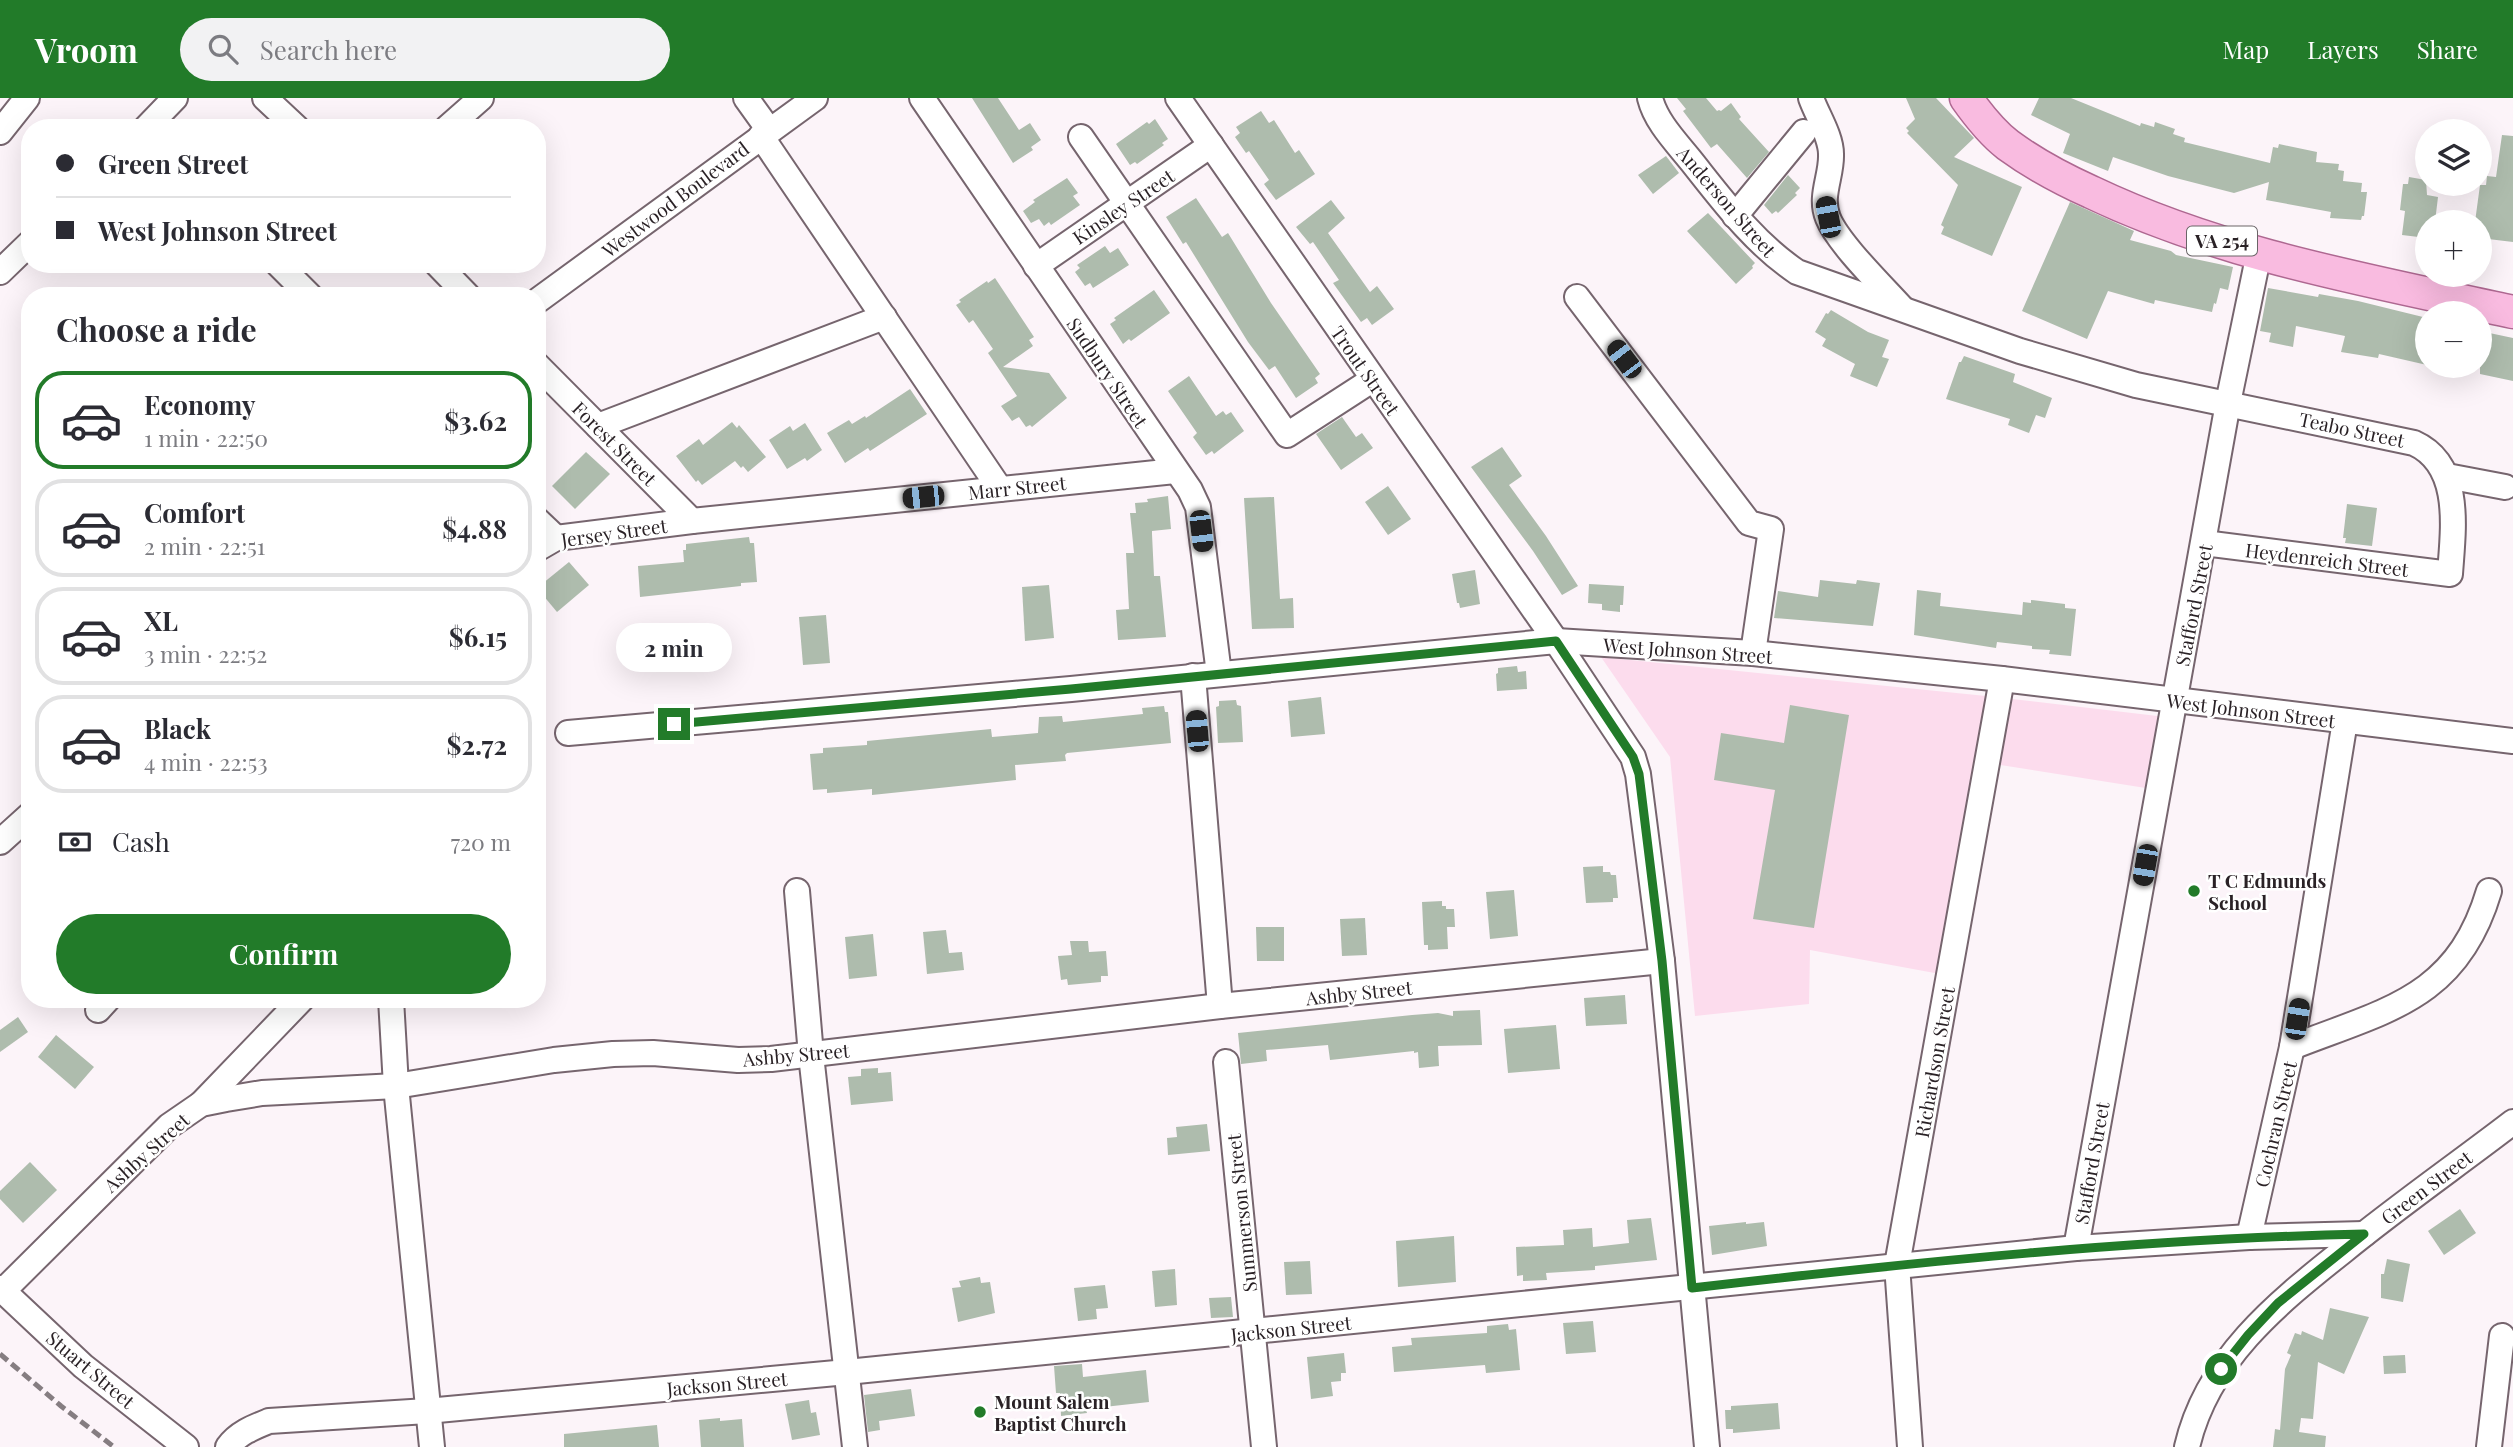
<!DOCTYPE html>
<meta charset="utf-8">
<style>
body{margin:0;font-family:"Playfair Display",serif;background:#f2f2f3;color:#2b2b33;height:100vh;display:flex;flex-direction:column;font-size:26px;white-space:nowrap}
*{box-sizing:border-box;margin:0}
p{font-size:23px;color:#7c7c81}
.icon{flex:none;width:38px;height:38px;fill:none;stroke:currentColor;stroke-width:2;stroke-linecap:round;stroke-linejoin:round}
.map{position:relative;flex:1;overflow:hidden}
.side{position:absolute;left:21px;top:189px;width:525px;height:721px;display:flex;flex-direction:column;background:#fff;border-radius:28px;box-shadow:0 7px 28px #0002}
.side>*{flex:none}
.guide{position:absolute;left:21px;top:21px;width:525px;height:154px;border-radius:28px;box-shadow:0 7px 28px #0002;display:grid;align-content:center;height:154px;padding:0 35px;background:#fff}
.fabs{position:absolute;left:2415px;top:21px;display:grid;gap:14px}
.fabs a{display:grid;place-items:center;width:77px;height:77px;border-radius:50%;background:#fff;box-shadow:0 7px 28px #0002;font-size:35px}
.end{position:absolute;width:32px;height:32px;margin:-16px;border:9px solid #227b29;background:#fff;box-shadow:0 0 0 4px #fff}
.from{border-radius:50%}
.bubble{position:absolute;height:49px;border-radius:24px;background:#fff;box-shadow:0 7px 28px #0002;font-size:23px;font-weight:700;line-height:49px;text-align:center}
.car{position:absolute;width:21px;height:42px;margin:-21px -10px;border-radius:9px;box-shadow:0 0 5px 2px #0007;background:linear-gradient(#222 24%,#8ab4d8 0 40%,#222 0 76%,#8ab4d8 0 86%,#222 0)}
.guide b{display:flex;align-items:center;gap:24px;height:66px;font-size:26px}
.guide b+b{border-top:2px solid #e1e1e2}
.guide i{width:18px;height:18px;background:#2b2b33}
ul{padding:0;list-style:none}
li{display:flex;align-items:center;gap:21px;height:98px;margin:0 14px 10px;padding:0 21px;border:4px solid #e1e1e2;border-radius:28px}
li div{flex:1}
li b{display:block;font-size:26px}
li em{font-style:normal;font-weight:700}
li.current{border-color:#227b29}
li>.icon{width:63px;height:63px;stroke-width:1.5}
h2{padding:0 35px;font-size:32px;line-height:84px}
.pay{display:flex;align-items:center;gap:18px;height:77px;padding:0 35px;font-size:26px}
.pay p{margin-inline-start:auto}
.primary-button{display:flex;gap:14px;margin-top:auto;padding:14px 35px}
.primary-button a{flex:1;height:80px;border-radius:42px;background:#227b29;color:#fff;font-size:28px;font-weight:700;line-height:80px;text-align:center}
header{display:flex;align-items:center;gap:42px;box-sizing:border-box;height:98px;padding:0 35px;background:#227b29;color:#fff}
header strong{font-size:33px}
nav{display:flex;gap:38px;margin-inline-start:auto;font-size:24px}
.search{width:490px;height:63px;background:#f2f2f3;display:flex;align-items:center;gap:18px;box-sizing:border-box;padding:0 24px;border-radius:38px;color:#7c7c81;font-size:26px}
.map>svg:first-child{display:block}
</style>
<header>
<strong>Vroom</strong>
<div class="search"><svg class="icon" aria-label="search" viewBox="0 0 24 24"><circle cx="10" cy="10" r="6"/><path d="M15 15l6 6"/></svg>Search here</div>
<nav><a>Map</a><a>Layers</a><a>Share</a></nav>
</header>
<div class="map">
<svg width="2513" height="1349" viewBox="0 0 2513 1349">
<rect width="100%" height="100%" fill="#fcf4f9"/>
<!-- green -->
<path fill="#fcdced" d="M1601 559 1986 598 2166 619 2152 691 1975 663 1940 876 1810 852 1809 906 1695 918 1670 659Z"/>
<!-- building -->
<g fill="#aebcad">
<path d="M972 0H998L1019 32 1030 25 1041 42 1031 49 1033 52 1013 65Z"/>
<path d="M1677 0H1706L1717 13 1719 12 1721 13 1731 5 1741 19 1739 21 1769 54 1747 80 1717 46 1711 50 1683 13 1686 11Z"/>
<path d="M1906 0H1936L1974 40 1954 59 2022 89 1992 158 1941 136 1944 129 1941 127 1958 87 1907 35 1909 33 1906 30 1915 21Z"/>
<path d="M2039 0H2071L2140 28 2141 25 2154 29 2155 24 2175 31 2173 36 2185 40 2184 44 2270 65 2273 49 2278 50 2279 46 2317 54 2316 64 2339 66 2338 72 2344 73 2343 83 2362 85 2361 94H2367L2364 118H2362L2361 122 2330 120 2331 114 2266 102 2269 84 2234 95 2168 78 2113 59 2108 73 2063 55 2070 36 2031 17Z"/>
<path d="M1261 13 1269 25 1274 22 1295 55 1299 52 1315 76 1276 102 1264 86 1269 82 1249 53 1246 55 1235 39 1240 35 1236 29Z"/>
<path d="M1155 21 1168 41 1162 45 1164 47 1137 66 1135 64 1130 67 1116 46 1147 24 1149 26Z"/>
<path d="M2502 37 2513 38V144L2480 140V124H2475L2480 87H2486L2487 78 2496 79Z"/>
<path d="M1666 58 1679 75 1653 96 1638 77Z"/>
<path d="M1788 77 1800 90 1795 95 1797 97 1778 115 1776 113 1772 116 1764 107Z"/>
<path d="M2409 79 2426 82 2427 97 2438 99 2435 124H2427V140L2402 137 2405 113 2400 112 2403 86H2408Z"/>
<path d="M1067 80 1078 95 1073 98 1080 107 1051 127 1049 124 1044 128 1039 121 1031 125 1023 113 1035 104 1033 102Z"/>
<path d="M1196 100 1222 139 1228 135 1271 205 1320 276 1315 280 1318 285 1296 300 1275 268 1269 272 1248 244 1186 144 1183 146 1166 119Z"/>
<path d="M1331 102 1345 120 1328 135 1370 194 1377 188 1394 211 1372 227 1367 220 1361 224 1333 185 1339 182 1313 144 1310 146 1296 129Z"/>
<path d="M2070 104 2134 133 2130 142 2171 153 2176 157 2233 169 2228 192 2220 190 2216 206 2214 205 2212 214 2155 202 2154 206 2108 193 2087 241 2022 213Z"/>
<path d="M1708 115 1755 165 1752 168 1753 170 1736 186 1687 133Z"/>
<path d="M1105 148 1110 155 1118 150 1129 167 1093 190 1090 185 1085 188 1075 174 1080 170 1077 167Z"/>
<path d="M995 180 1034 239 1029 242 1033 248 1003 269 1049 275 1067 300 1032 329 1030 327 1026 329 1019 319 1012 323 1001 308 1017 298 988 255 993 251 973 222 969 225 956 207 961 204 959 202 987 183 988 185Z"/>
<path d="M2268 190 2318 199 2319 196 2358 203 2427 220V267L2379 256 2378 260 2341 254 2345 238 2296 228 2293 249 2269 244 2271 235 2260 233Z"/>
<path d="M1154 192 1170 215 1131 243 1129 241 1123 246 1110 226 1116 222 1114 220Z"/>
<path d="M1831 212 1868 234 1889 242 1882 259 1889 261 1877 289 1850 278 1855 266 1822 248 1826 241 1815 234 1826 215 1828 216Z"/>
<path d="M2480 233 2513 240V283L2480 276Z"/>
<path d="M1964 258 2015 276 2013 284 2052 300 2045 320 2036 317 2029 335 2008 327 2010 321 1946 301 1959 264H1961Z"/>
<path d="M1189 278 1216 318 1223 313 1226 317 1231 314 1244 333 1214 356 1212 353 1206 357 1193 339 1197 335 1168 293Z"/>
<path d="M910 291 927 316 870 353 868 350 845 365 827 335 849 322 852 326 865 318 866 320Z"/>
<path d="M1342 319 1356 339 1362 335 1373 350 1341 372 1316 336Z"/>
<path d="M732 324 737 330 739 327 766 359 748 374 743 368 741 370 735 363 702 387 698 382 696 384 676 358 699 341 703 347Z"/>
<path d="M805 325 822 352 807 363 805 360 787 371 769 342 790 328 793 333Z"/>
<path d="M1502 349 1522 378 1509 387 1546 438 1578 488 1562 497 1533 453 1471 369Z"/>
<path d="M586 354 610 376 575 411 552 388Z"/>
<path d="M1388 388 1411 421 1388 437 1365 404Z"/>
<path d="M1168 398 1171 431 1152 433V436L1154 478H1160L1166 539 1118 542 1116 512 1129 511 1126 455H1134L1130 415H1136L1135 405 1148 404 1147 401Z"/>
<path d="M1274 399 1280 501 1293 500 1294 530 1252 531 1244 400Z"/>
<path d="M2347 406 2377 410 2372 448 2345 445 2346 440H2343Z"/>
<path d="M749 439 750 445H754L757 484 741 485V488L640 499 638 468 684 464 683 452H686V446Z"/>
<path d="M569 464 589 487 557 514 537 490Z"/>
<path d="M1475 472 1480 506 1460 510 1459 505H1457L1452 476Z"/>
<path d="M1820 482 1856 486 1857 482 1880 485 1873 528 1774 520 1778 493 1818 499Z"/>
<path d="M1589 486 1624 488 1623 507H1620V514L1602 512V506L1588 505Z"/>
<path d="M1049 487 1054 540 1025 543 1022 489Z"/>
<path d="M1917 492 1941 495 1940 508 2022 517 2023 504 2031 505V502L2065 506V510L2076 511 2071 558 2049 556 2050 552 2032 551V548L1997 544 1996 550 1914 537Z"/>
<path d="M826 517 830 565 803 567 799 519Z"/>
<path d="M1517 568 1518 574 1526 573 1527 591 1497 593 1496 576 1498 575V570Z"/>
<path d="M1321 599 1325 636 1291 639 1288 603Z"/>
<path d="M1236 602 1237 607 1241 608 1243 644 1218 645 1216 609 1219 608V603Z"/>
<path d="M1790 607 1849 617 1814 830 1753 821 1775 692 1714 682 1721 635 1784 645Z"/>
<path d="M1164 608 1165 614H1168L1171 645 1067 655 1065 657 1066 663 1015 667 1016 682 872 697V691L827 695V691L813 692 810 656 823 655V650L867 647V643L991 631 992 639 1038 635 1039 619 1062 618 1063 624 1143 616 1142 610Z"/>
<path d="M1603 768V774H1610L1611 777H1616L1618 800H1613V804L1586 805 1583 769Z"/>
<path d="M1514 792 1518 838 1490 841 1486 794Z"/>
<path d="M1442 803V808H1446V811H1454L1455 829H1447L1448 851 1428 852V847H1424L1422 804Z"/>
<path d="M1365 820 1367 857 1342 858 1340 821Z"/>
<path d="M1256 829H1284V863H1257Z"/>
<path d="M946 832 949 855 962 854 964 872 927 876 923 834Z"/>
<path d="M873 836 877 878 849 881 845 839Z"/>
<path d="M1070 843H1088L1089 854 1106 853 1108 878H1101V884L1068 887 1067 881 1061 882 1058 858 1072 857Z"/>
<path d="M1625 897 1627 926 1586 928 1584 900Z"/>
<path d="M1480 912 1482 947 1438 948 1439 968 1419 970 1418 954 1414 955V953L1330 962 1328 947 1266 952 1267 963 1241 966 1238 935 1412 917 1438 915 1453 918V913Z"/>
<path d="M18 919 28 934 0 954V932Z"/>
<path d="M1556 927 1560 971 1508 975 1504 931Z"/>
<path d="M56 937 94 969 75 991 38 959Z"/>
<path d="M878 970V975L891 974 893 1003 851 1007 848 979 861 978V971Z"/>
<path d="M1207 1026 1210 1053 1168 1057 1167 1040 1177 1039 1176 1029Z"/>
<path d="M30 1064 57 1092 23 1125 0 1101V1093Z"/>
<path d="M2460 1111 2476 1135 2444 1157 2428 1133Z"/>
<path d="M1651 1120 1657 1162 1595 1168V1172L1546 1175 1547 1182 1523 1183V1177L1517 1178 1516 1149 1564 1147 1563 1132 1592 1130 1593 1149 1629 1145 1627 1122Z"/>
<path d="M1746 1124V1126L1764 1124 1767 1148 1712 1157 1709 1128Z"/>
<path d="M1454 1138 1456 1184 1398 1189 1396 1143Z"/>
<path d="M2387 1161 2410 1166 2403 1204 2381 1200V1176H2384Z"/>
<path d="M1310 1163 1312 1196 1286 1197 1284 1164Z"/>
<path d="M1175 1171 1177 1207 1155 1209 1152 1173Z"/>
<path d="M980 1179 981 1185 990 1184 995 1215 958 1224 952 1190 961 1189 959 1183Z"/>
<path d="M1105 1187 1108 1210 1096 1211 1097 1221 1078 1223 1074 1190Z"/>
<path d="M1231 1199 1233 1219 1211 1220 1209 1200Z"/>
<path d="M2330 1210 2369 1219 2344 1276 2318 1264 2313 1321 2301 1320 2299 1334 2326 1338 2325 1349H2273L2275 1331 2280 1332 2285 1271 2291 1257 2287 1255 2295 1235 2301 1237 2302 1233 2323 1242Z"/>
<path d="M1593 1223 1596 1254 1566 1256 1563 1225Z"/>
<path d="M1508 1226 1509 1232 1516 1231 1520 1272 1486 1275 1485 1267 1394 1274 1392 1249 1412 1247 1411 1240 1487 1235V1228Z"/>
<path d="M1344 1255 1346 1275H1341V1283L1331 1284 1333 1298 1311 1301 1307 1259Z"/>
<path d="M2405 1257 2406 1275 2384 1276 2383 1258Z"/>
<path d="M1082 1266 1083 1279 1146 1272 1149 1304 1086 1311 1087 1315 1061 1318 1060 1295H1056L1054 1268Z"/>
<path d="M911 1291 915 1318 879 1323 880 1332 868 1334 864 1297Z"/>
<path d="M809 1302 811 1315 816 1314 820 1337 792 1342 785 1306Z"/>
<path d="M1778 1305 1780 1331 1733 1335V1331H1726L1725 1312H1731V1308Z"/>
<path d="M720 1320V1323L742 1321 744 1349H701L699 1322Z"/>
<path d="M657 1327 659 1349H564V1336Z"/>
</g>
<g fill="none" stroke-linecap="round" stroke-linejoin="round">
<defs>
<g id="minor">
<path d="M265 0 297 30"/>
<path d="M746 0 769 32"/>
<path d="M922 0 1190 392 1198 409 1219 576"/>
<path d="M1178 0 1556 543 1633 659 1638 676 1662 863 1707 1349"/>
<path d="M1650 0C1656 24 1676 44 1692 64 1723 103 1754 145 1797 174L2020 253 2136 287 2414 345C2463 367 2453 432 2450 476L2204 445"/>
<path d="M1811 0C1817 17 1831 38 1831 56 1832 78 1819 98 1828 120 1838 145 1882 188 1901 209"/>
<path d="M146 30 175 0"/>
<path d="M447 30 481 0"/>
<path d="M0 34 27 0"/>
<path d="M761 38 1000 391"/>
<path d="M1081 39 1287 337 1372 282"/>
<path d="M1735 118 1804 34"/>
<path d="M278 166 310 198"/>
<path d="M437 166 468 198"/>
<path d="M1036 168 1211 47"/>
<path d="M0 174 30 145"/>
<path d="M1577 199 1749 425 1771 431 1753 555"/>
<path d="M537 203 815 0"/>
<path d="M537 267 692 423"/>
<path d="M598 328 884 219"/>
<path d="M2447 378 2505 389"/>
<path d="M537 422 556 440"/>
<path d="M537 451 556 440 692 423 1175 373"/>
<path d="M1193 578 1220 908"/>
<path d="M568 635 1071 591 1556 543 1753 555 2002 581 2513 643"/>
<path d="M0 744 30 717"/>
<path d="M797 793 811 957 855 1349"/>
<path d="M391 901 396 988 432 1349"/>
<path d="M98 912 108 901"/>
<path d="M2292 949C2386 912 2457 901 2489 793"/>
<path d="M1226 964 1264 1349"/>
<path d="M201 1006 302 901"/>
<path d="M2249 1139 2292 949 2345 623"/>
<path d="M2076 1150 2228 305 2259 155"/>
<path d="M0 1190 83 1268 186 1349"/>
<path d="M3 1193 169 1028 201 1006 226 1001 262 995 396 988 554 962 613 956 653 955 738 962 771 961 1220 908 1662 863"/>
<path d="M228 1349C238 1335 254 1329 269 1323L427 1313 847 1274 2076 1150 2249 1139 2364 1136"/>
<path d="M1910 1349 1897 1167 2002 581"/>
<path d="M2187 1349C2207 1262 2276 1206 2343 1153 2398 1108 2457 1067 2513 1024"/>
<path d="M2489 1349 2502 1238"/>
</g>
<path id="major" d="M1966 0C1978 17 1991 34 2008 47 2034 66 2062 81 2091 94 2223 157 2371 183 2513 214"/>
</defs>
<!-- minor casing -->
<use href="#minor" stroke="#76656e" stroke-width="28"/>
<!-- major casing -->
<use href="#major" stroke="#ae6891" stroke-width="35"/>
<!-- minor -->
<use href="#minor" stroke="#fff" stroke-width="24"/>
<!-- major -->
<use href="#major" stroke="#f9bbe0" stroke-width="32"/>
<!-- rail -->
<path stroke="#857d81" stroke-width="5" stroke-dasharray="10 5" stroke-linecap="butt" d="M0 1256 61 1308 114 1349"/>
</g>
<g fill="none" stroke-linecap="round" stroke-linejoin="round">
<!-- route -->
<path stroke="#227b29" stroke-width="9" d="M674 626 1071 591 1556 543 1633 659 1639 676 1662 863 1692 1190C1916 1164 2139 1141 2364 1136L2278 1205 2248 1237 2221 1271"/>
</g>
<!-- markers -->
<g fill="#227b29" stroke="#fff" stroke-width="2.5">
<circle cx="2194" cy="793" r="7"/>
<circle cx="980" cy="1314" r="7"/>
</g>
<g text-anchor="middle" dominant-baseline="central" stroke-width="5" stroke-linejoin="round" paint-order="stroke">
<!-- shield labels -->
<rect fill="#fff" stroke="#6a6467" stroke-width="2" x="2187" y="128.5" width="70" height="29" rx="5"/>
<g font-size="18" font-weight="bold" fill="#2a2226">
<text x="2222" y="143">VA 254</text>
</g>
<!-- street labels -->
<g font-size="19" fill="#2a2226" stroke="#fff">
<text transform="translate(675 101) rotate(-37)">Westwood Boulevard</text>
<text transform="translate(1727 103) rotate(49)">Anderson Street</text>
<text transform="translate(1123 108) rotate(-34)">Kinsley Street</text>
<text transform="translate(1366 272) rotate(55)">Trout Street</text>
<text transform="translate(1108 274) rotate(56)">Sudbury Street</text>
<text transform="translate(2352 331) rotate(12)">Teabo Street</text>
<text transform="translate(615 345) rotate(45)">Forest Street</text>
<text transform="translate(1017 389) rotate(-6)">Marr Street</text>
<text transform="translate(614 434) rotate(-8)">Jersey Street</text>
<text transform="translate(2327 461) rotate(7)">Heydenreich Street</text>
<text transform="translate(2193 507) rotate(-79)">Stafford Street</text>
<text transform="translate(1688 552) rotate(4)">West Johnson Street</text>
<text transform="translate(2251 612) rotate(7)">West Johnson Street</text>
<text transform="translate(1359 894) rotate(-6)">Ashby Street</text>
<text transform="translate(796 956) rotate(-5)">Ashby Street</text>
<text transform="translate(1934 964) rotate(-80)">Richardson Street</text>
<text transform="translate(2275 1026) rotate(-77)">Cochran Street</text>
<text transform="translate(146 1054) rotate(-42)">Ashby Street</text>
<text transform="translate(2091 1065) rotate(-80)">Stafford Street</text>
<text transform="translate(2426 1089) rotate(-37)">Green Street</text>
<text transform="translate(1241 1115) rotate(-96)">Summerson Street</text>
<text transform="translate(1291 1230) rotate(-6)">Jackson Street</text>
<text transform="translate(91 1271) rotate(40)">Stuart Street</text>
<text transform="translate(727 1285) rotate(-5)">Jackson Street</text>
</g>
<!-- poi labels -->
<g font-size="19" font-weight="bold" fill="#2a2226" stroke="#fff" text-anchor="start">
<text x="2208" y="782">T C Edmunds<tspan x="2208" dy="22">School</tspan></text>
<text x="994" y="1303">Mount Salem<tspan x="994" dy="22">Baptist Church</tspan></text>
</g>
</g>
</svg>
<div class="fabs">
<a><svg class="icon" aria-label="layers" viewBox="0 0 24 24"><path d="M12 4l9 5-9 5-9-5zM3 14l9 5 9-5"/></svg></a>
<a>+</a>
<a>−</a>
</div>
<i class="end from" style="left:2221px;top:1271px"></i>
<i class="end" style="left:674px;top:626px"></i>
<div class="bubble" style="left:616px;top:525px;width:116px">2 min</div>
<i class="car" style="left:1828px;top:119px;rotate:349deg"></i>
<i class="car" style="left:1624px;top:261px;rotate:323deg"></i>
<i class="car" style="left:923px;top:399px;rotate:264deg"></i>
<i class="car" style="left:1201px;top:433px;rotate:173deg"></i>
<i class="car" style="left:1197px;top:633px;rotate:355deg"></i>
<i class="car" style="left:2145px;top:767px;rotate:190deg"></i>
<i class="car" style="left:2297px;top:921px;rotate:9deg"></i>
<div class="guide">
<b><i class="from"></i>Green Street</b>
<b><i></i>West Johnson Street</b>
</div>
<section class="side">
<h2>Choose a ride</h2>
<ul>
<li class="current"><svg class="icon" aria-label="car" viewBox="0 0 24 24"><path d="M5 17H2v-5l4-1 3-4h7l3 4 3 1v5h-3M9 17h6M6 11h13"/><circle cx="7" cy="17" r="2"/><circle cx="17" cy="17" r="2"/></svg><div><b>Economy</b><p>1 min · 22:50</p></div><em>$3.62</em></li>
<li><svg class="icon" aria-label="car" viewBox="0 0 24 24"><path d="M5 17H2v-5l4-1 3-4h7l3 4 3 1v5h-3M9 17h6M6 11h13"/><circle cx="7" cy="17" r="2"/><circle cx="17" cy="17" r="2"/></svg><div><b>Comfort</b><p>2 min · 22:51</p></div><em>$4.88</em></li>
<li><svg class="icon" aria-label="car" viewBox="0 0 24 24"><path d="M5 17H2v-5l4-1 3-4h7l3 4 3 1v5h-3M9 17h6M6 11h13"/><circle cx="7" cy="17" r="2"/><circle cx="17" cy="17" r="2"/></svg><div><b>XL</b><p>3 min · 22:52</p></div><em>$6.15</em></li>
<li><svg class="icon" aria-label="car" viewBox="0 0 24 24"><path d="M5 17H2v-5l4-1 3-4h7l3 4 3 1v5h-3M9 17h6M6 11h13"/><circle cx="7" cy="17" r="2"/><circle cx="17" cy="17" r="2"/></svg><div><b>Black</b><p>4 min · 22:53</p></div><em>$2.72</em></li>
</ul>
<div class="pay"><svg class="icon" aria-label="cash" viewBox="0 0 24 24"><path d="M3 7h18v10H3z"/><circle cx="12" cy="12" r="2"/></svg>Cash<p>720 m</p></div>
<div class="primary-button"><a>Confirm</a></div>
</section>
</div>
